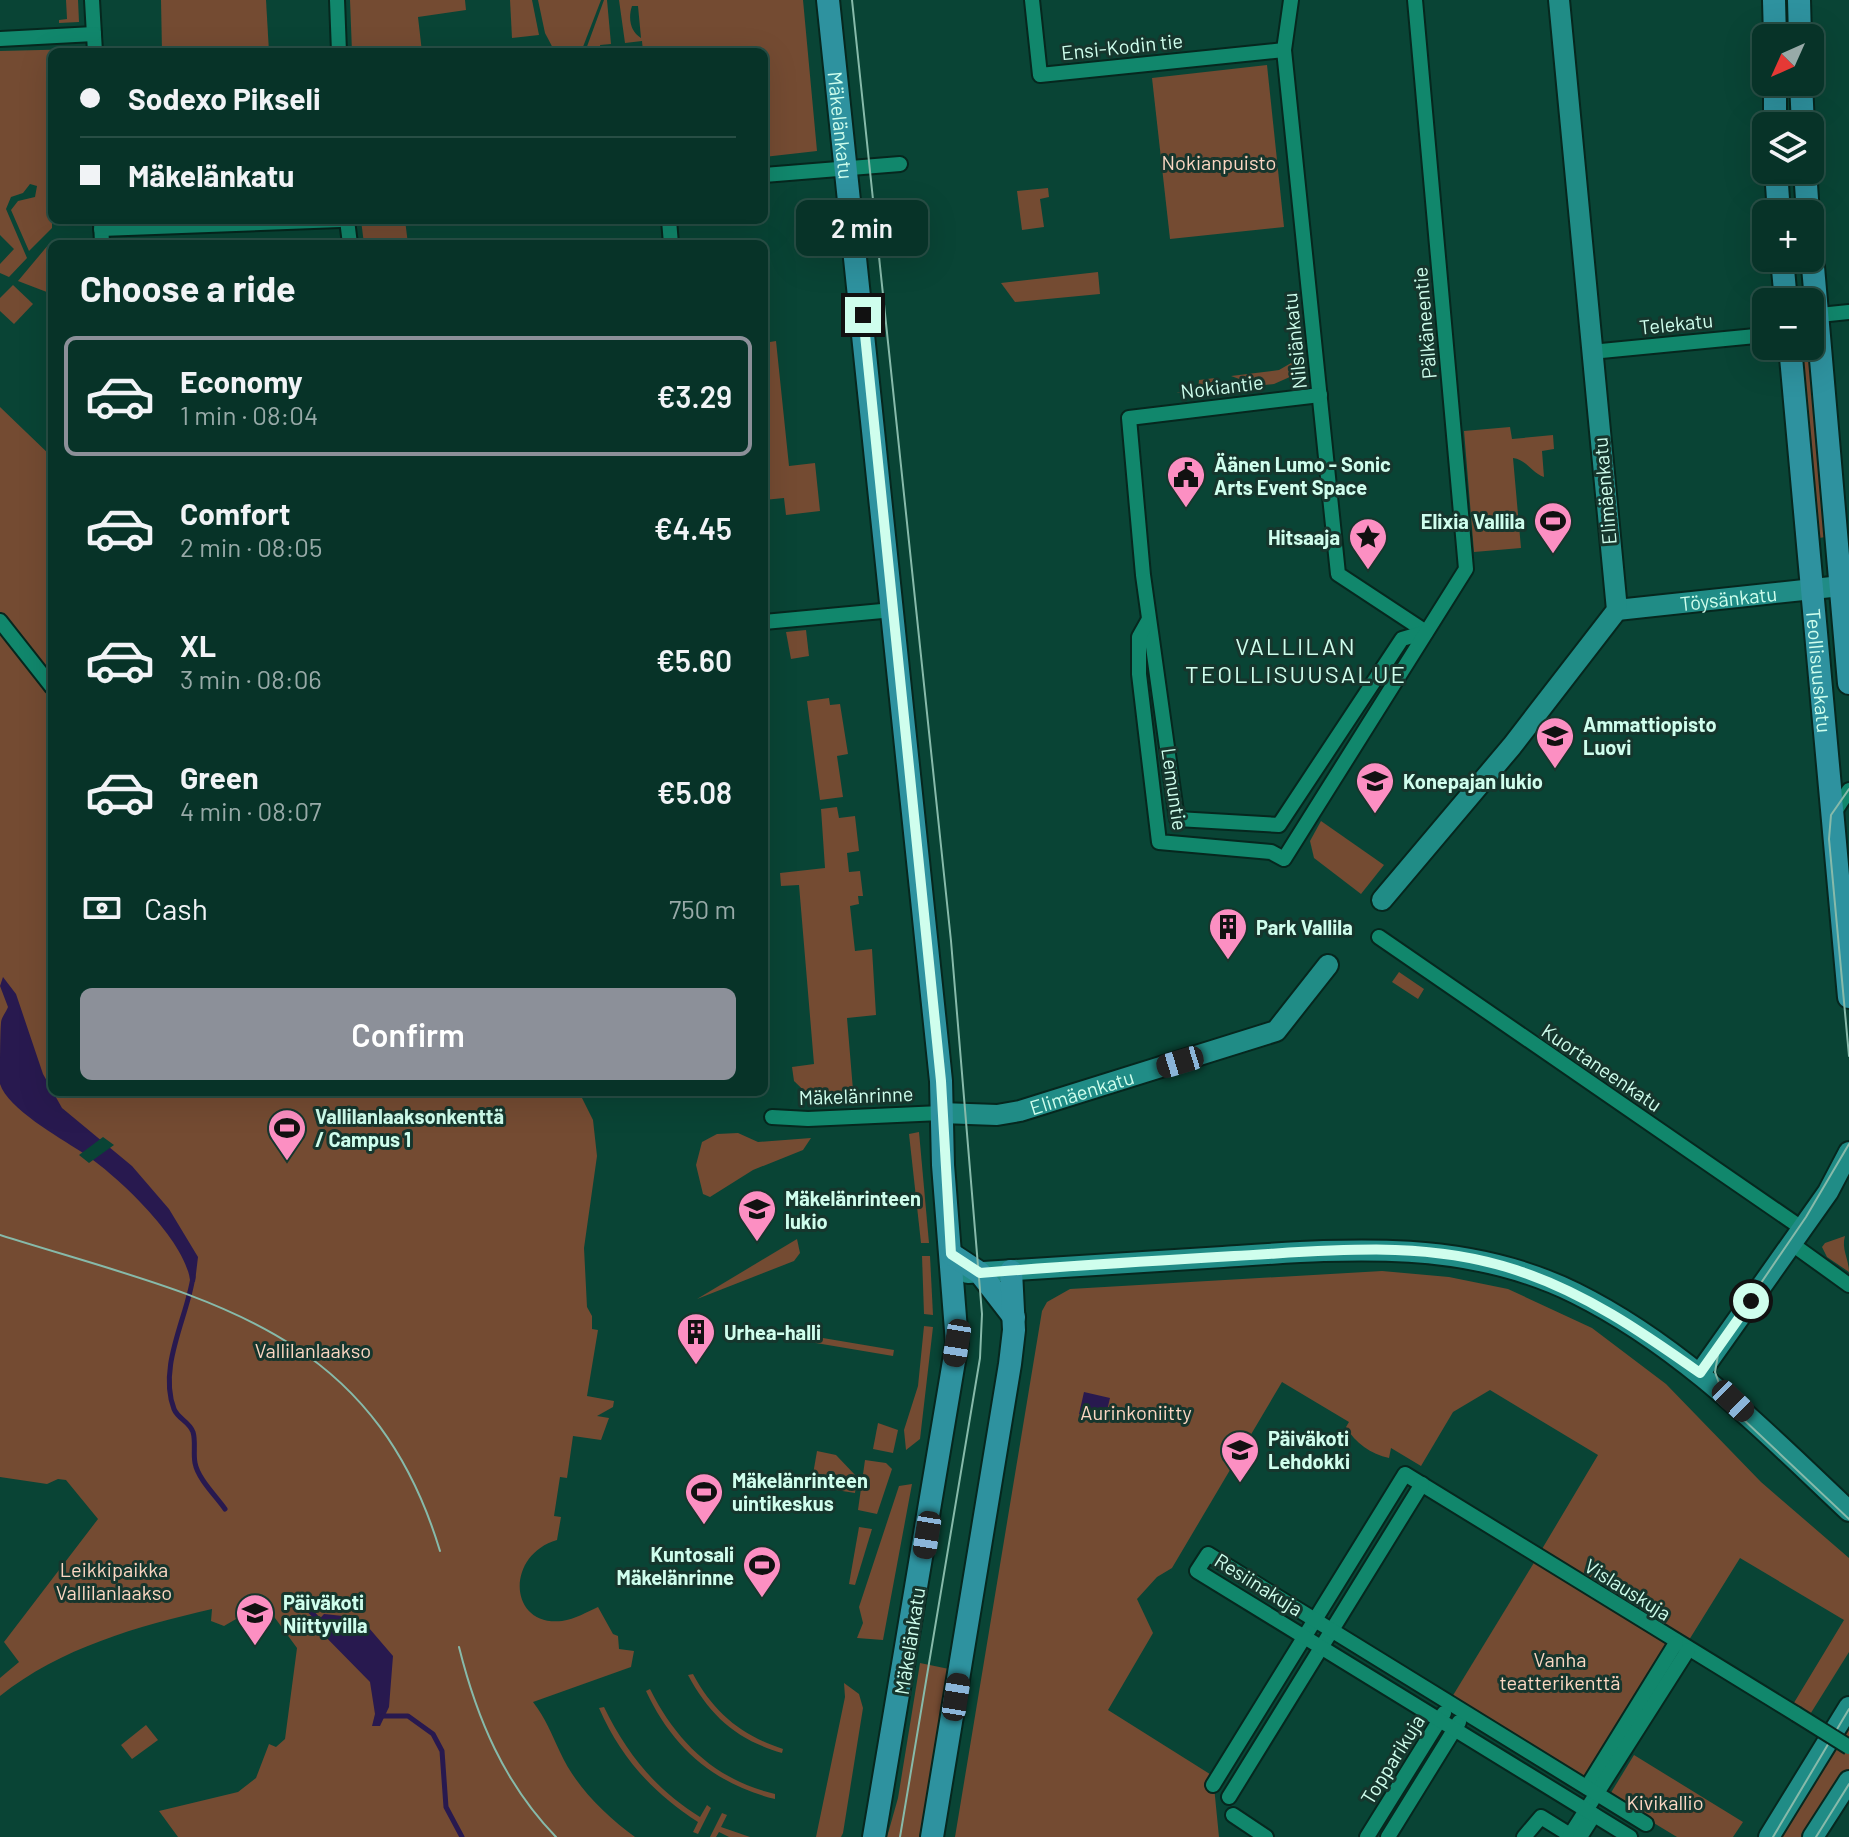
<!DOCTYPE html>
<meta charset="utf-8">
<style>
body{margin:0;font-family:Barlow,sans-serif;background:#103b30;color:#f1f3f6;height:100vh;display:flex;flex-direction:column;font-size:30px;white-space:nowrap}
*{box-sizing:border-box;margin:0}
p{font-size:26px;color:#98aaa8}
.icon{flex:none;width:44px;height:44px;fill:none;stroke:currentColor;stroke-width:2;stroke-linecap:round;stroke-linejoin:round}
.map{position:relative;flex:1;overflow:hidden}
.side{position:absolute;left:48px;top:240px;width:720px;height:856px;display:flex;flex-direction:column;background:#073328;border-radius:12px;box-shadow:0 8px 32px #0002,0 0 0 2px #284e45}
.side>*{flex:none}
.hud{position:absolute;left:48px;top:48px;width:720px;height:176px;border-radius:12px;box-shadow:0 8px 32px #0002,0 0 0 2px #284e45;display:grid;align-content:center;height:176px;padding:0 32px;background:#073328}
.needle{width:52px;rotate:225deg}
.fabs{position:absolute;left:1752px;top:24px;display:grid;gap:16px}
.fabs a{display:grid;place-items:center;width:72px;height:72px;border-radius:12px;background:#073328;box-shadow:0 8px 32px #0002,0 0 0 2px #284e45;font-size:40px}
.end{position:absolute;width:36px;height:36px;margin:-18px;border:10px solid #cffeed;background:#111;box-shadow:0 0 0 4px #111}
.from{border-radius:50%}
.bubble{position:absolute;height:56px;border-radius:12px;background:#073328;box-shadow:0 8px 32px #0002,0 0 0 2px #284e45;font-size:26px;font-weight:600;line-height:56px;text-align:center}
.car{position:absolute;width:24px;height:48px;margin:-24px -12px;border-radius:10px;box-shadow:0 0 6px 2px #0007;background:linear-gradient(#222 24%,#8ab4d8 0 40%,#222 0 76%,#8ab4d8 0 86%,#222 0)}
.hud b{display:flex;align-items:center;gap:28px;height:76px;font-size:30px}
.hud b+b{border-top:2px solid #284e45}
.hud i{width:20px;height:20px;background:#f1f3f6}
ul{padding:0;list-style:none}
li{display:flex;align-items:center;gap:24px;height:120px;margin:0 16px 12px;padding:0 16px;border:4px solid transparent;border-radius:12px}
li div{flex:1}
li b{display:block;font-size:30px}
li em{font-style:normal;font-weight:600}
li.selected{border-color:#8c9099}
li>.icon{width:72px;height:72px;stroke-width:1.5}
h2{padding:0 32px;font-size:36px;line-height:96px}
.pay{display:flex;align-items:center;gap:20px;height:88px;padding:0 32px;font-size:30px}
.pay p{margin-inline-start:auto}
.button{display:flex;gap:16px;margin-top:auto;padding:16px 32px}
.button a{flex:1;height:92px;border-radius:12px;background:#8c9099;color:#fff;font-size:32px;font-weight:600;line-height:92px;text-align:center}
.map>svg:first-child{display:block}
</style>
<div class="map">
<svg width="1849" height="1837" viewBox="0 0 1849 1837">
<rect width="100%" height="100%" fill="#094435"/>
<!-- green -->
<g fill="#744b32" fill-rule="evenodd">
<path d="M66 0H78L79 22 59 23V20L67 19Z"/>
<path d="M161 0H266L269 52H162Z"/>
<path d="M350 0H465L466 10 418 17 422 52H352Z"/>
<path d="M510 0H532L539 35 512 38Z"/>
<path d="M538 0H601L581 52H555L545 33Z"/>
<path d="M604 0H607L611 44 600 45 601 52H585Z"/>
<path d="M619 0H803L817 151 764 157V52H643L642 41 625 43ZM632 6H638L641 38C630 31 628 18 632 6Z"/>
<path d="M81 49V52H52V228L29 251 11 210 18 201 35 197 37 186 30 184 23 193 11 197 6 209 27 258 9 277 0 273V264L14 249 0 235V51Z"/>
<path d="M1267 65 1284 227 1170 239 1152 78Z"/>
<path d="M1048 188 1049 197 1040 199 1044 227 1022 230 1017 191Z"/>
<path d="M361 220H405L408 244H364Z"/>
<path d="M55 243 52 244V294L18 281 49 244Z"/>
<path d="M1098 272 1100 294 1015 302 1001 283Z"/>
<path d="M13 285 33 304 14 324 0 311V298Z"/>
<path d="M776 341 789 466 815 463 820 511 786 515 784 498 764 500V343Z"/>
<path d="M1796 346H1808L1825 537 1814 539Z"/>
<path d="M1298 359 1292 376 1274 384 1212 390 1205 384 1199 392 1176 393 1198 390 1199 380 1215 378 1211 383 1215 389 1243 385 1242 380 1231 376 1279 370Z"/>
<path d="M0 407 52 457V1092H579L593 1120 597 1156 584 1248 587 1307 592 1316V1329L598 1330 587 1396 614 1401 613 1407 597 1416 609 1418 601 1440 573 1436 567 1478 560 1477 554 1516 561 1517 557 1540C505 1555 508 1627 562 1621 575 1619 587 1612 598 1607L613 1634 618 1636 619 1649 634 1651 631 1667 533 1702C546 1719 551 1733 560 1752 576 1787 605 1815 635 1837H178L159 1811 238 1792 256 1778 269 1744 276 1747 285 1739 297 1648 264 1603 224 1626 211 1621 212 1609C138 1626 60 1648 0 1696V1678L19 1662 4 1642 98 1519 66 1480 58 1479 47 1484 0 1477Z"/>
<path d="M1510 427 1512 439 1553 435 1554 449 1542 451 1544 477C1531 472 1527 460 1513 458L1521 548 1474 552 1464 431Z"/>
<path d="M806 630 809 656 791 659 786 632Z"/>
<path d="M829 698 830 705 840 704 848 754 837 756 843 797 820 800 807 701Z"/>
<path d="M837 807 839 818 855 816 859 851 847 853 849 872 860 871 863 896H858L859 904 850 906 855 951 872 949 876 1015 847 1018 854 1102 819 1105 794 1081 792 1067 814 1064 799 885 781 886 780 873 825 868 821 809Z"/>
<path d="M1321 821 1384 865 1361 894 1314 858 1310 841Z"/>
<path d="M1399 972 1424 989 1418 999 1392 982Z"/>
<path d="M919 1132 929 1243H921L909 1134Z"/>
<path d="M738 1133 758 1142 811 1138 803 1150 753 1170 710 1197 703 1194 696 1165 702 1142 717 1134Z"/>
<path d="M1845 1236C1841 1249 1849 1259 1849 1272L1827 1257 1822 1247 1825 1243Z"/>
<path d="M797 1239 800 1253 794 1261 697 1299Z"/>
<path d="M922 1256H930L933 1315 924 1314Z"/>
<path d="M1382 1271 1449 1277 1508 1289 1592 1328 1666 1384 1761 1482 1849 1558V1652L1809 1716 1792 1706 1844 1620 1740 1558 1689 1640 1542 1549 1598 1455 1490 1390 1453 1412 1421 1466 1391 1448 1389 1458C1371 1454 1355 1443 1346 1427L1349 1422 1282 1382 1172 1568 1157 1577 1137 1599 1153 1633 1108 1710 1213 1776 1219 1837H955L1042 1311 1047 1302 1070 1289Z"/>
<path d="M924 1326 933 1327 920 1439 906 1450 904 1430 918 1386Z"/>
<path d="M811 1336 894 1350 893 1356 810 1342Z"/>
<path d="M878 1423 898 1430 893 1453 873 1449Z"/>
<path d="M817 1451 836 1455 857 1477 855 1493 811 1486Z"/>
<path d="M865 1460 886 1463 892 1469 877 1514 858 1510Z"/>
<path d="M912 1484 883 1640 857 1638 863 1623 859 1607 899 1486Z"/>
<path d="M859 1527 872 1529 855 1585 849 1584Z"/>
<path d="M1535 1561 1669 1643 1586 1781 1452 1697Z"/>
<path d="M920 1663 949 1669 923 1819 919 1837H887L898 1798Z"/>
<path d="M693 1674C714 1713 741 1735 783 1749L782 1753C737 1740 710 1716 688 1675Z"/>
<path d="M844 1683 859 1694 863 1708 843 1833 841 1837H816L845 1697Z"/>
<path d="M650 1689C677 1743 716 1780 775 1794V1799C714 1784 672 1747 646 1691Z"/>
<path d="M604 1707C627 1754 655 1789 700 1817L707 1805 711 1808 698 1834 693 1832 698 1822C652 1792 621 1758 599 1708Z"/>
<path d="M1849 1719V1770L1807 1837H1777Z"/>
<path d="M146 1725 158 1740 132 1759 121 1745Z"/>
<path d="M1634 1755 1743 1822 1733 1837H1677L1609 1796Z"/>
<path d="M722 1813 727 1815 721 1827 750 1837H729L719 1832 716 1837H710Z"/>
</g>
<!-- water -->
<g fill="#28194f">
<path d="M3 977 16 994 43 1074 62 1108 132 1166 169 1209 198 1257 195 1282 190 1280C185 1239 114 1172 80 1151 59 1137 8 1109 0 1084 0 1074 0 1034 1 1023 1 1018 6 1012 8 1007L0 986Z"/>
<path d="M1084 1392 1110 1398 1105 1419 1079 1414Z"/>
<path d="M324 1614 343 1616 359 1626 369 1628 393 1656 389 1707 380 1726H372L375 1714 370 1682 314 1625Z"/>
</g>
<!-- pier -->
<path fill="#094435" d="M103 1137 114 1145 89 1163 79 1155Z"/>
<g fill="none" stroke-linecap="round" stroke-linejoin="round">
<!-- stream -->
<g stroke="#28194f" stroke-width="5">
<path d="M193 1277C187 1318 158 1367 174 1409 178 1419 189 1421 193 1432 196 1442 193 1452 195 1463 198 1479 216 1496 225 1509"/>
<path d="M308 1609 324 1625"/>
<path d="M383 1716H408L433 1734 442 1751 446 1807 462 1837"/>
</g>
<defs>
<g id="street">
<path d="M92 0 95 52"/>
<path d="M337 0 339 52"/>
<path d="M1032 0 1040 75 1284 50"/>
<path d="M1291 0 1284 50 1338 574 1426 632"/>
<path d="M0 39 94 34"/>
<path d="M764 175 900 164"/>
<path d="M101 220 102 244"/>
<path d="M347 220 350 244"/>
<path d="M669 220 671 244"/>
<path d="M101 229 340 220"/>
<path d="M1810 316 1849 312"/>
<path d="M1591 352 1766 335"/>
<path d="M1320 395 1129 418 1143 575 1177 819 1279 825 1402 639 1426 632"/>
<path d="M0 621 52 687"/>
<path d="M1148 621 1139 637V674L1159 842 1271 852 1284 859 1466 569 1415 0"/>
<path d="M764 622 893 610"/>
<path d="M1834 813 1849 790"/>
<path d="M1379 937 1803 1229"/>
<path d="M772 1117 808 1119 941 1113"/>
<path d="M1792 1244 1849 1285"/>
<path d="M1213 1785 1405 1474 1796 1714"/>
<path d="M1587 1787 1676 1643"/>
<path d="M1229 1797 1422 1484"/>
<path d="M1233 1815 1266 1837"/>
<path d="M1367 1837 1444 1713"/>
<path d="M1388 1837 1459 1722"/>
<path d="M1524 1837 1541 1817 1570 1835"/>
<path d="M1569 1837 1688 1650"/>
<path d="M1580 1837 1594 1815"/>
<path d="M1630 1837 1197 1571 1208 1554 1646 1824"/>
</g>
<g id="secondary">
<path id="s1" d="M1617 610 1841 586"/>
<path d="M1382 900 1512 746 1617 610 1559 0"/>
<path id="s2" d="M941 1113 997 1115 1020 1111 1276 1031 1328 965"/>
<path d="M968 1273C1053 1268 1138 1262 1223 1257 1342 1249 1464 1238 1575 1293 1682 1346 1763 1430 1849 1511"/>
<path d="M1700 1373 1828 1192 1849 1152"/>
<path d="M1769 1837 1849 1707"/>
<path d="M1813 1837 1849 1781"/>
</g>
<g id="primary">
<path id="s3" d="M828 0 941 1081 943 1165 957 1343 874 1837"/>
<path d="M1774 0 1775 38"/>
<path d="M1799 0 1800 38"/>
<path d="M1775 82V126"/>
<path d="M1801 82 1803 126"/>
<path d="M1776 170 1779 214"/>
<path d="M1805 170 1808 214"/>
<path d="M1810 232 1849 683"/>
<path d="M1782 258 1786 302"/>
<path id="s4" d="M1790 346 1849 997"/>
<path d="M951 1254 980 1273 1014 1317"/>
<path d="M932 1837 1010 1364 1014 1330 1011 1271"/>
</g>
</defs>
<!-- street casing -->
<use href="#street" stroke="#06271e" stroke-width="18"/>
<!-- secondary casing -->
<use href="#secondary" stroke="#06271e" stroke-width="24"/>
<!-- primary casing -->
<use href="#primary" stroke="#06271e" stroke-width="26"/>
<!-- street -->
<use href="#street" stroke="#11876c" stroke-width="14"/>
<!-- secondary -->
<use href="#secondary" stroke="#208c86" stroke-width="20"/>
<!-- primary -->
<use href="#primary" stroke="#2e929f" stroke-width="22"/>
<!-- tram -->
<g stroke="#87baaa" stroke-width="2">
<path d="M852 0 951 941 982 1314 980 1358 900 1837"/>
<path d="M1849 789 1831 815 1829 839 1849 1056"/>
<path d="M1849 1144 1806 1217 1720 1343 1715 1372 1726 1403 1849 1519"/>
<path d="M0 1235C199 1298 371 1323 440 1551"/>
<path d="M459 1647C477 1719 504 1783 556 1837"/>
<path d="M1773 1837 1849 1709"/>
<path d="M1816 1837 1849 1784"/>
</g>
<defs>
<path id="street-bridge" d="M1796 1714 1849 1747"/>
</defs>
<!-- street-bridge casing -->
<use href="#street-bridge" stroke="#06271e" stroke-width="18" stroke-linecap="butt"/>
<!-- street-bridge -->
<use href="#street-bridge" stroke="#11876c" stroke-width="14"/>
</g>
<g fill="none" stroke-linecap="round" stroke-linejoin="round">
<!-- route -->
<path stroke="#cffeed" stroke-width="10" d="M863 315 941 1081 951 1254 980 1273C1064 1266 1149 1261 1234 1256 1328 1251 1424 1239 1516 1270 1584 1292 1642 1332 1700 1373L1751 1301"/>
</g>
<!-- icons -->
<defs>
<symbol id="civic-pin" viewBox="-11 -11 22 30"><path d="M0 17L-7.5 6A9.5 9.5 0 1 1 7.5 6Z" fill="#fc8fc2" stroke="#16362d"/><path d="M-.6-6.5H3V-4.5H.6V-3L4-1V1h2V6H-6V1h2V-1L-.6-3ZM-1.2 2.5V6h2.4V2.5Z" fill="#111"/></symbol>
<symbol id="stadium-pin" viewBox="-11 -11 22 30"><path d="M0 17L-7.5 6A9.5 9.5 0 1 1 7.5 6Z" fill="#fc8fc2" stroke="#16362d"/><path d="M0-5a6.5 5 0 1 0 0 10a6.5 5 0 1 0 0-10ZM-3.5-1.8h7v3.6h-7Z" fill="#111"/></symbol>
<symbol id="sight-pin" viewBox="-11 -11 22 30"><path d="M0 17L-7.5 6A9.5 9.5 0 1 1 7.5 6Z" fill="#fc8fc2" stroke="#16362d"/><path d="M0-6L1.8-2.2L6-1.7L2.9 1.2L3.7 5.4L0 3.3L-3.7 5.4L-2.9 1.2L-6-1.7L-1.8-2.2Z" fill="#111"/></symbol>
<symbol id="school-pin" viewBox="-11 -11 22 30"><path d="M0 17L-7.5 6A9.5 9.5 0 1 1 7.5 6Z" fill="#fc8fc2" stroke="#16362d"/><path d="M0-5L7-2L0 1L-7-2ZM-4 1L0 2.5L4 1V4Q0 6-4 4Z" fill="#111"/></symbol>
<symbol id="building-pin" viewBox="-11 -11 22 30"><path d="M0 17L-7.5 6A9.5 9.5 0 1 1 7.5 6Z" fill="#fc8fc2" stroke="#16362d"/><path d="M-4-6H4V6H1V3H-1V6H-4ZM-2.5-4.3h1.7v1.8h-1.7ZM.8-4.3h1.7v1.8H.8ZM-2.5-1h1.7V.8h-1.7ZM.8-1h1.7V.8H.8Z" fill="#111"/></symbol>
</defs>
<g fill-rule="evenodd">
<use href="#civic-pin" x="1164" y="453" width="44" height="60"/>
<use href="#stadium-pin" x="1531" y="499" width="44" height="60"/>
<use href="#sight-pin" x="1346" y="515" width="44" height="60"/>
<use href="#school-pin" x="1533" y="714" width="44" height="60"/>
<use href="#school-pin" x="1353" y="759" width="44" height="60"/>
<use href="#building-pin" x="1206" y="905" width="44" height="60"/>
<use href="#stadium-pin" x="265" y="1106" width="44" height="60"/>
<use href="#school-pin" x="735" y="1187" width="44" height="60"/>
<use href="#building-pin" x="674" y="1310" width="44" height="60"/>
<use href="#school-pin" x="1218" y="1428" width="44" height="60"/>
<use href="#stadium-pin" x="682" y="1470" width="44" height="60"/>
<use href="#stadium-pin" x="740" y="1543" width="44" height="60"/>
<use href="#school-pin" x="233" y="1591" width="44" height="60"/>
</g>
<g text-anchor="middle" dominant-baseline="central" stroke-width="6" stroke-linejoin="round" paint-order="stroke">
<!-- street labels -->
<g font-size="20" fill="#cffeed" stroke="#16362d">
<text transform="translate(1122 46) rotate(-6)">Ensi-Kodin tie</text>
<text stroke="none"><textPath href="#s3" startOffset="126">Mäkelänkatu</textPath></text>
<text transform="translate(1424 323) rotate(-95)">Pälkäneentie</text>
<text transform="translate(1676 323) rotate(-6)">Telekatu</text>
<text transform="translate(1294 341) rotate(-96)">Nilsiänkatu</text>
<text transform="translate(1222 386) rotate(-7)">Nokiantie</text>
<text transform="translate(1604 491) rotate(-95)">Elimäenkatu</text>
<text stroke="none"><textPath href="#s1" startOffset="112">Töysänkatu</textPath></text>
<text stroke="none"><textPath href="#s4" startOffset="326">Teollisuuskatu</textPath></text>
<text transform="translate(1175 789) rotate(82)">Lemuntie</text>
<text transform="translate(1602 1067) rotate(34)">Kuortaneenkatu</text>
<text stroke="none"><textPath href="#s2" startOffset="144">Elimäenkatu</textPath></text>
<text transform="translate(856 1095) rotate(-2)">Mäkelänrinne</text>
<text transform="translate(1259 1584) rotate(32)">Resiinakuja</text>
<text transform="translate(1628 1589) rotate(32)">Vislauskuja</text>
<text transform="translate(909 1641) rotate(-81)">Mäkelänkatu</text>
<text transform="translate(1392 1759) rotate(-58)">Topparikuja</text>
</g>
<!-- park labels -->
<g font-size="20" fill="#fcd7c3" stroke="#16362d">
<text x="1219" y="162">Nokianpuisto</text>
<text x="313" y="1350">Vallilanlaakso</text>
<text x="1136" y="1412">Aurinkoniitty</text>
<text x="114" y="1569">Leikkipaikka<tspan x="114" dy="23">Vallilanlaakso</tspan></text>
<text x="1560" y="1659">Vanha<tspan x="1560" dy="23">teatterikenttä</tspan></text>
<text x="1665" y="1802">Kivikallio</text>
</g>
<!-- poi labels -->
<g font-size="20" font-weight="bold" fill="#cffeed" stroke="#16362d" text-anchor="start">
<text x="1214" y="464">Äänen Lumo - Sonic<tspan x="1214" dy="23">Arts Event Space</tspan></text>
<text x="1525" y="521" text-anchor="end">Elixia Vallila</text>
<text x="1340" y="537" text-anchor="end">Hitsaaja</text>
<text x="1583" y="724">Ammattiopisto<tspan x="1583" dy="23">Luovi</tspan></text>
<text x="1403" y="781">Konepajan lukio</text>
<text x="1256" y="927">Park Vallila</text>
<text x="315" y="1116">Vallilanlaaksonkenttä<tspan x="315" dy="23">/ Campus 1</tspan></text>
<text x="785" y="1198">Mäkelänrinteen<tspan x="785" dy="23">lukio</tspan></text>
<text x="724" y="1332">Urhea-halli</text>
<text x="1268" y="1438">Päiväkoti<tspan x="1268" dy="23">Lehdokki</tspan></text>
<text x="732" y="1480">Mäkelänrinteen<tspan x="732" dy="23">uintikeskus</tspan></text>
<text x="734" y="1554" text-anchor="end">Kuntosali<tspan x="734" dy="23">Mäkelänrinne</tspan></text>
<text x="283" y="1602">Päiväkoti<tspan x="283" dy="23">Niittyvilla</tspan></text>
</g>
<!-- quarter labels -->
<g font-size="24" letter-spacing="2" fill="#cffeed" stroke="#16362d">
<text x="1296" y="645">VALLILAN<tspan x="1296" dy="28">TEOLLISUUSALUE</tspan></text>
</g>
</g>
</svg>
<div class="fabs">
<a><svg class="needle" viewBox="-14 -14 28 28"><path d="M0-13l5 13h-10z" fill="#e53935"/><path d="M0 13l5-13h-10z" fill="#98aaa8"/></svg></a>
<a><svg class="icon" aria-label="layers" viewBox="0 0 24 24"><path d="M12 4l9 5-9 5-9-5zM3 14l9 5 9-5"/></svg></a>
<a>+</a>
<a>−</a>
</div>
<i class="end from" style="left:1751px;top:1301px"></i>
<i class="end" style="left:863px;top:315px"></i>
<div class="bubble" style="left:796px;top:200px;width:132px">2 min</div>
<i class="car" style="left:1180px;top:1062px;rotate:253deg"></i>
<i class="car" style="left:957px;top:1343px;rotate:189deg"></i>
<i class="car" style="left:1733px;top:1401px;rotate:134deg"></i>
<i class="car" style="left:927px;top:1535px;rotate:189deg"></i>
<i class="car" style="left:956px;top:1697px;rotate:9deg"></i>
<div class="hud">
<b><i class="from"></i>Sodexo Pikseli</b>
<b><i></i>Mäkelänkatu</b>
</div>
<section class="side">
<h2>Choose a ride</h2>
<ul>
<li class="selected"><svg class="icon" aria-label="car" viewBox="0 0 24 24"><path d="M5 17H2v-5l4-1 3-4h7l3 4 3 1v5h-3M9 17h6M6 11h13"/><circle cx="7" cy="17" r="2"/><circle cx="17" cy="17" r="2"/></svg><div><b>Economy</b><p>1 min · 08:04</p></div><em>€3.29</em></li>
<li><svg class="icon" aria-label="car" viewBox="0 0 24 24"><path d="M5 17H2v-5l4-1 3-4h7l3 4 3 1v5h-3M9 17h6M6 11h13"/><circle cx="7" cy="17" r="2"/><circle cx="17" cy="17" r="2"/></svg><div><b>Comfort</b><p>2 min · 08:05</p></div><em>€4.45</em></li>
<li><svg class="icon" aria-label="car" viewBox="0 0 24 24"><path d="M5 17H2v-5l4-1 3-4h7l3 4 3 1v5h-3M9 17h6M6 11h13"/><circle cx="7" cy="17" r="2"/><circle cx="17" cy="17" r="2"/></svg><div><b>XL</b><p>3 min · 08:06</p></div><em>€5.60</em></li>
<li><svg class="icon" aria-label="car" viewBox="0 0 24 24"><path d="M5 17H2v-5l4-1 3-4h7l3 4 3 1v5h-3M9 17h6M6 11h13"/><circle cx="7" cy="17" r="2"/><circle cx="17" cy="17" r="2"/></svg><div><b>Green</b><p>4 min · 08:07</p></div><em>€5.08</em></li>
</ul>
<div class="pay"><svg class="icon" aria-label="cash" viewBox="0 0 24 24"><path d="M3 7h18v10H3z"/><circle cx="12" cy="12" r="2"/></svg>Cash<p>750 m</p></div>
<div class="button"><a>Confirm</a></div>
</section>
</div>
